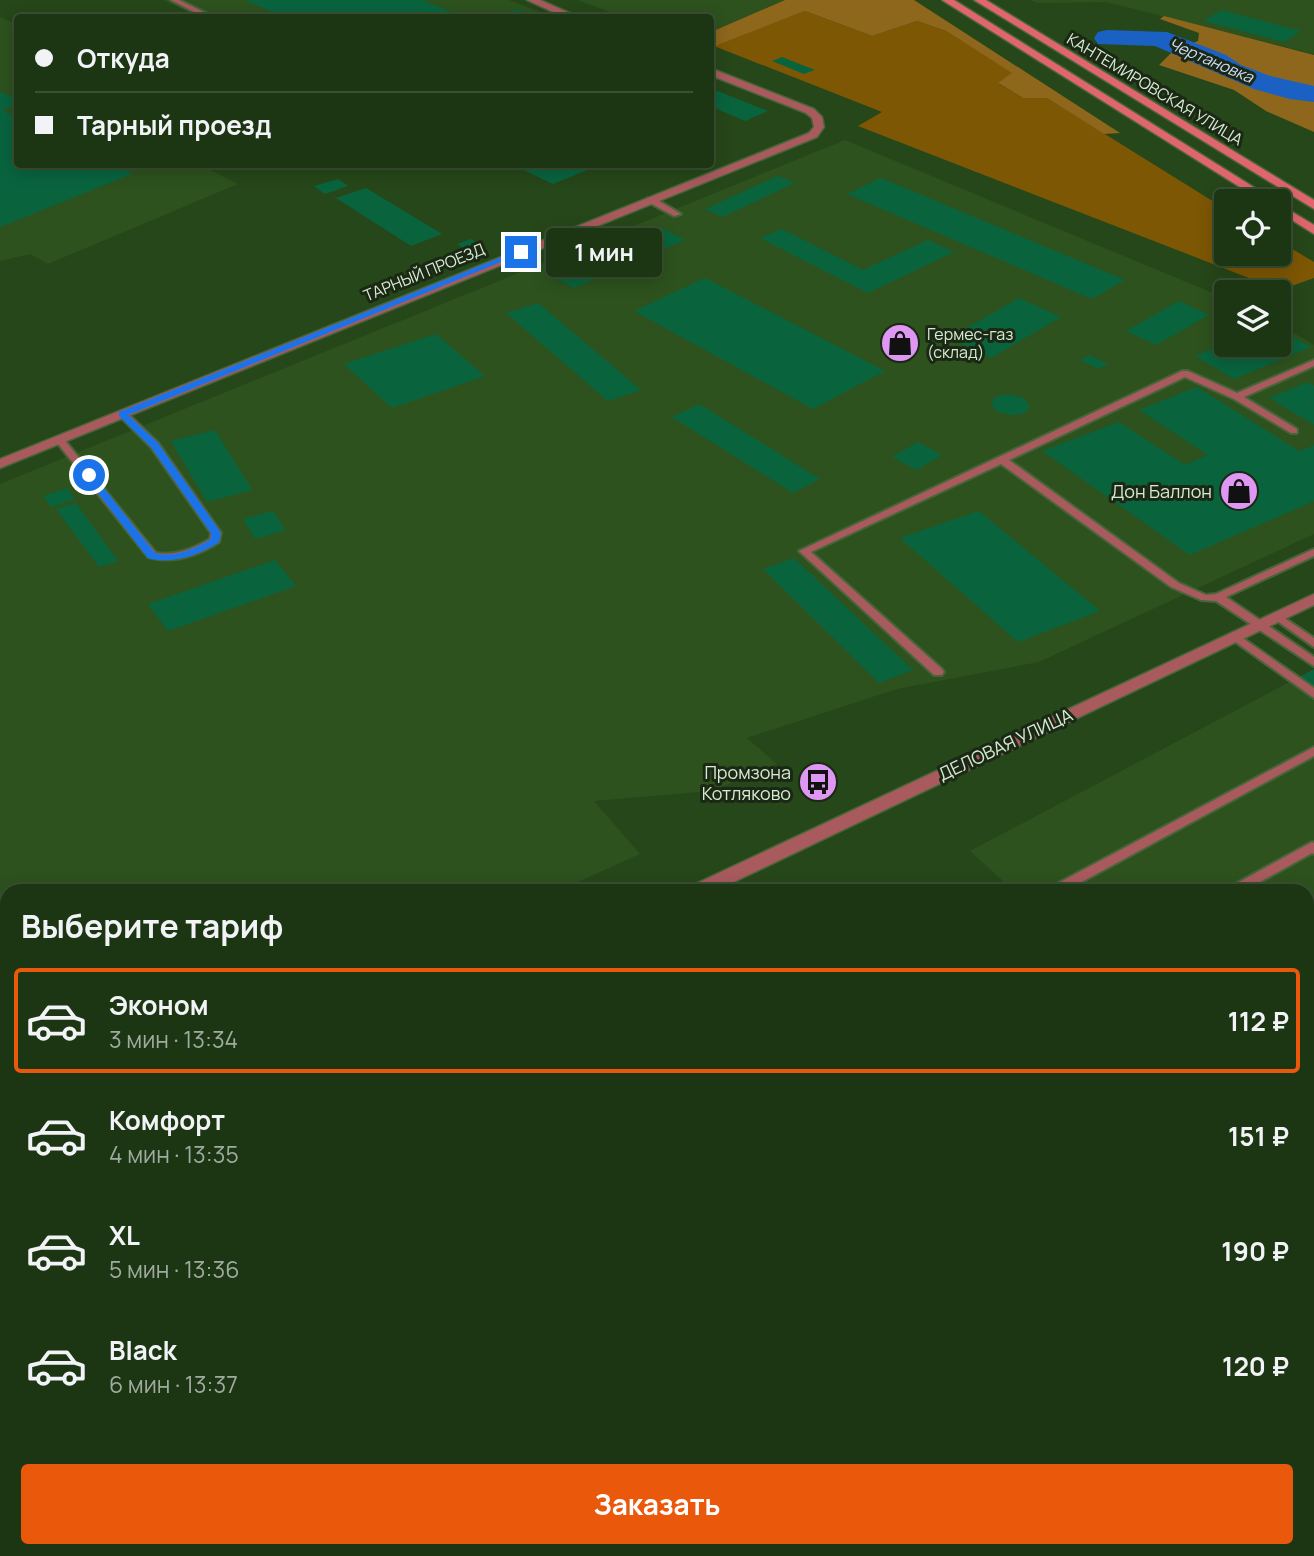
<!DOCTYPE html>
<html lang="ru">
<meta charset="utf-8">
<style>
body{margin:0;font-family:Manrope,sans-serif;background:#253d1c;color:#f1f3f6;height:100vh;display:flex;flex-direction:column;font-size:26px;white-space:nowrap}
*{box-sizing:border-box;margin:0}
p{font-size:23px;color:#a0aba0}
.icon{flex:none;width:38px;height:38px;fill:none;stroke:currentColor;stroke-width:2;stroke-linecap:round;stroke-linejoin:round}
.map{position:relative;flex:1;overflow:hidden}
.sheet{position:absolute;left:0px;top:884px;width:1314px;height:674px;display:flex;flex-direction:column;background:#1c3513;border-radius:21px 21px 0 0;box-shadow:0 4px 18px #0003,0 0 0 2px #3a5033}
.sheet>*{flex:none}
.banner{position:absolute;left:14px;top:14px;width:700px;height:154px;border-radius:7px;box-shadow:0 4px 18px #0003,0 0 0 2px #3a5033;display:grid;align-content:center;height:154px;padding:0 21px;background:#1c3513}
.buttons{position:absolute;left:1214px;top:189px;display:grid;gap:14px}
.buttons a{display:grid;place-items:center;width:77px;height:77px;border-radius:7px;background:#1c3513;box-shadow:0 4px 18px #0003,0 0 0 2px #3a5033;font-size:35px}
.end{position:absolute;width:32px;height:32px;margin:-16px;border:9px solid #1a73e8;background:#fff;box-shadow:0 0 0 4px #fff}
.from{border-radius:50%}
.bubble{position:absolute;height:49px;border-radius:7px;background:#1c3513;box-shadow:0 4px 18px #0003,0 0 0 2px #3a5033;font-size:23px;font-weight:700;line-height:49px;text-align:center}
.banner b{display:flex;align-items:center;gap:24px;height:66px;font-size:26px}
.banner b+b{border-top:2px solid #3a5033}
.banner i{width:18px;height:18px;background:#f1f3f6}
ul{padding:0;list-style:none}
li{display:flex;align-items:center;gap:21px;height:105px;margin:0 14px 10px;padding:0 7px;border:4px solid transparent;border-radius:7px}
li div{flex:1}
li b{display:block;font-size:26px}
li em{font-style:normal;font-weight:700}
li.active{border-color:#ea580c}
li>.icon{width:63px;height:63px;stroke-width:1.5}
h2{padding:0 21px;font-size:32px;line-height:84px}
.primary-button{display:flex;gap:14px;margin-top:auto;padding:14px 21px}
.primary-button a{flex:1;height:80px;border-radius:7px;background:#ea580c;color:#fff;font-size:28px;font-weight:700;line-height:80px;text-align:center}
.map>svg:first-child{display:block}
</style>
<div class="map">
<svg width="1314" height="1556" viewBox="0 0 1314 1556">
<rect width="100%" height="100%" fill="#264719"/>
<!-- built -->
<g fill="#2d521e">
<path d="M163 0H509L553 17 202 18Z"/>
<path d="M578 0H785L711 32 710 18 623 17Z"/>
<path d="M1031 0H1314V54L1106 2 1037 3Z"/>
<path d="M0 17 17 25 18 164 201 165 238 184 48 264 30 254 0 261Z"/>
<path d="M845 140 1227 299V345H1279V324L1314 345V534L1039 662 897 689 747 738 777 764 712 791 594 801 640 854 558 891H7V1136L0 1139V484Z"/>
<path d="M1314 669V1556H169L166 1551 1307 1550V891H1014L970 851Z"/>
<path d="M0 1413 7 1430V1550L57 1551 59 1556H0Z"/>
</g>
<!-- green -->
<g fill="#7e5705">
<path d="M805 11 872 36 917 21 946 31 1013 73 999 84 1023 98H1047L1227 210V254H1279V241L1314 262V278L1280 290 858 126 882 112 714 46Z"/>
<path d="M0 1363 7 1380V1492L0 1473Z"/>
</g>
<!-- forest -->
<g fill="#8e661c">
<path d="M785 0H914L1120 133 1104 134 1047 98H1023L998 83 1012 73 946 31 917 21 872 36 805 11 715 46 711 50V32Z"/>
<path d="M1164 16 1314 55V132L1266 111 1234 90 1159 65 1173 51 1198 41 1199 33 1160 19Z"/>
</g>
<g fill="none" stroke-linecap="round" stroke-linejoin="round">
<!-- river -->
<path fill="#1a61c3" fill-rule="evenodd" d="M1107 30 1167 32 1226 55 1241 65 1270 76 1314 86V102L1290 99 1254 89 1155 46 1098 44 1094 38 1098 32Z"/>
</g>
<!-- building -->
<g fill="#09643e">
<path d="M245 0H422L465 17 285 18Z"/>
<path d="M517 9 538 17V18H497Z"/>
<path d="M1221 10 1301 31 1285 42 1204 21Z"/>
<path d="M782 57 815 70 804 74 772 61Z"/>
<path d="M710 88 768 111 745 121 710 106Z"/>
<path d="M0 92 18 100V105L2 110 18 118V164H113L132 174 0 227Z"/>
<path d="M511 164H600V165L553 184Z"/>
<path d="M778 176 795 183 722 217 705 209Z"/>
<path d="M881 178 1125 280 1092 299 847 194Z"/>
<path d="M338 179 348 186 325 194 314 186Z"/>
<path d="M366 188 442 234 411 246 336 198Z"/>
<path d="M660 227 685 240 574 288 549 274Z"/>
<path d="M782 229 863 270 928 240 954 252 868 293 760 238Z"/>
<path d="M471 239 485 248 471 253 457 244Z"/>
<path d="M705 278 885 371 813 409 634 311Z"/>
<path d="M1019 298 1061 317 991 358 949 338Z"/>
<path d="M1179 301 1209 315 1156 345 1126 331Z"/>
<path d="M538 303 641 390 608 401 506 313Z"/>
<path d="M1279 329 1311 347 1234 379 1195 356 1227 343 1279 345Z"/>
<path d="M436 334 485 376 392 408 344 364Z"/>
<path d="M1089 355 1108 364 1099 369 1080 360Z"/>
<path d="M1308 382 1314 386V425L1269 398Z"/>
<path d="M1197 387 1299 451 1314 445V501L1190 555 1042 451 1119 422 1185 465 1208 455 1139 410Z"/>
<path d="M1008 394 1024 398 1030 407 1023 414 1009 415 996 411 991 404 995 397Z"/>
<path d="M699 404 820 479 793 493 672 417Z"/>
<path d="M215 430 252 490 207 502 171 441Z"/>
<path d="M918 442 942 455 917 470 892 457Z"/>
<path d="M67 488 75 499 51 507 43 496Z"/>
<path d="M76 503 118 561 99 567 56 509Z"/>
<path d="M273 511 286 530 255 539 243 519Z"/>
<path d="M979 511 1100 611 1018 642 900 538Z"/>
<path d="M794 558 913 670 879 683 763 569Z"/>
<path d="M275 560 296 586 168 631 148 604Z"/>
<path d="M1314 669V687L1300 677Z"/>
<path d="M1314 1400V1456L1307 1449V1406Z"/>
<path d="M263 1550H461L464 1556H253Z"/>
<path d="M526 1550H593L584 1556H529Z"/>
<path d="M792 1550H882L874 1556H796Z"/>
</g>
<g fill="none" stroke-linecap="round" stroke-linejoin="round">
<defs>
<g id="service">
<path d="M171 0H179L216 18H206Z"/>
<path d="M648 198H654L681 214 674 216 648 202Z"/>
<path d="M1314 360V366L1244 397 1297 429V433H1291L1234 399 1185 377 1009 460 1179 583 1206 595 1216 594 1314 549V556L1226 597 1314 657V666L1216 601 1201 600 1171 587 1001 464 811 552 942 669 944 672 942 675H934L799 551 1182 371H1188L1237 393Z"/>
<path d="M123 411 126 412 158 443 221 533 219 542C197 556 174 564 148 557L55 440 60 437 63 438 156 553C176 556 193 549 210 539L211 533 151 447 118 414Z"/>
<path d="M1277 613 1314 638V647L1273 618 1271 616Z"/>
<path d="M1234 632 1314 688V698L1230 638 1228 636Z"/>
<path d="M1314 747V756L1065 891H1048L1049 888Z"/>
<path d="M1312 842 1314 843V854L1312 853 1244 891H1227L1228 888Z"/>
<path d="M1314 915V926L1307 929V918Z"/>
<path d="M1314 1005V1017L1307 1019V1007Z"/>
<path d="M1307 1119 1314 1122V1137L1307 1134Z"/>
</g>
<g id="minor">
<path d="M527 0H540L581 18H566Z"/>
<path d="M710 68 814 109 822 117 824 127 817 137 0 468V459L809 133 814 127 812 118 806 113 710 75Z"/>
<path d="M0 1252 7 1255V1288L0 1285Z"/>
<path d="M114 1550H139L141 1556H115Z"/>
</g>
<g id="tertiary">
<path d="M1314 594V605L715 891H689L691 886Z"/>
<path d="M7 1216V1235L0 1237V1218Z"/>
</g>
<g id="secondary">
<path d="M942 0H954L1276 201H1262Z"/>
<path d="M974 0H986L1314 200V209Z"/>
<path d="M1279 204 1314 225V234L1279 212Z"/>
</g>
</defs>
<!-- service casing -->
<use href="#service" stroke="#46653a" stroke-width="4"/>
<!-- minor casing -->
<use href="#minor" stroke="#46653a" stroke-width="3"/>
<!-- tertiary casing -->
<use href="#tertiary" stroke="#46653a" stroke-width="3"/>
<!-- secondary casing -->
<use href="#secondary" stroke="#46653a" stroke-width="3"/>
<!-- service -->
<use href="#service" fill="#a85a5d" fill-rule="evenodd"/>
<!-- minor -->
<use href="#minor" fill="#a85a5d" fill-rule="evenodd"/>
<!-- tertiary -->
<use href="#tertiary" fill="#a85a5d" fill-rule="evenodd"/>
<!-- secondary -->
<use href="#secondary" fill="#e1656e" fill-rule="evenodd"/>
</g>
<!-- route -->
<path fill="#1a73e8" d="M519 250 525 252 128 415 158 443 221 533 219 542C199 555 171 565 148 558L84 475 92 473 155 553C172 559 197 548 211 539V533L151 447 119 416V412Z"/>
<!-- icons -->
<defs>
<symbol id="shop-disc" viewBox="-11 -11 22 22"><circle r="9.5" fill="#de98f3" stroke="#1a2815"/><path d="M-5-2.5h2.3a2.7 3.5 0 0 1 5.4 0H5L5.5 6h-11ZM-1.5-2.5h3a1.5 2.3 0 0 0-3 0Z" fill="#111"/></symbol>
<symbol id="bus-disc" viewBox="-11 -11 22 22"><circle r="9.5" fill="#de98f3" stroke="#1a2815"/><path d="M-5-6H5V4H4V6H2V4H-2V6H-4V4H-5ZM-3.5-4V0h7V-4ZM-3.5 1.2v1.5H-2V1.2ZM2 1.2v1.5H3.5V1.2Z" fill="#111"/></symbol>
</defs>
<g fill-rule="evenodd">
<use href="#shop-disc" x="878" y="321" width="44" height="44"/>
<use href="#shop-disc" x="1217" y="469" width="44" height="44"/>
<use href="#bus-disc" x="796" y="760" width="44" height="44"/>
</g>
<g text-anchor="middle" dominant-baseline="central" stroke-width="6" stroke-linejoin="round" paint-order="stroke">
<!-- far-water labels -->
<g font-size="16" font-style="italic" fill="#ccddf7" stroke="#1a2815">
<text transform="translate(1211 60) rotate(23)">Чертановка</text>
</g>
<!-- far-street labels -->
<g font-size="16" fill="#d7ebd1" stroke="#1a2815">
<text transform="translate(1155 89) rotate(31)">КАНТЕМИРОВСКАЯ УЛИЦА</text>
<text transform="translate(424 272) rotate(-22)">ТАРНЫЙ ПРОЕЗД</text>
</g>
<!-- far-poi labels -->
<g font-size="16" fill="#d7ebd1" stroke="#1a2815" text-anchor="start">
<text x="927" y="334">Гермес-газ<tspan x="927" dy="18">(склад)</tspan></text>
</g>
<!-- poi labels -->
<g font-size="18" fill="#d7ebd1" stroke="#1a2815" text-anchor="end">
<text x="1212" y="491">Дон Баллон</text>
<text x="791" y="772">Промзона<tspan x="791" dy="21">Котляково</tspan></text>
</g>
<!-- street labels -->
<g font-size="18" fill="#d7ebd1" stroke="#1a2815">
<text transform="translate(1005 744) rotate(-25)">ДЕЛОВАЯ УЛИЦА</text>
</g>
</g>
</svg>
<div class="buttons">
<a><svg class="icon" aria-label="locate" viewBox="0 0 24 24"><circle cx="12" cy="12" r="6"/><path d="M12 2v4M12 18v4M2 12h4M18 12h4"/></svg></a>
<a><svg class="icon" aria-label="layers" viewBox="0 0 24 24"><path d="M12 4l9 5-9 5-9-5zM3 14l9 5 9-5"/></svg></a>
</div>
<i class="end from" style="left:89px;top:475px"></i>
<i class="end" style="left:521px;top:252px"></i>
<div class="bubble" style="left:546px;top:228px;width:116px">1 мин</div>
<div class="banner">
<b><i class="from"></i>Откуда</b>
<b><i></i>Тарный проезд</b>
</div>
<section class="sheet">
<h2>Выберите тариф</h2>
<ul>
<li class="active"><svg class="icon" aria-label="car" viewBox="0 0 24 24"><path d="M5 17H2v-5l4-1 3-4h7l3 4 3 1v5h-3M9 17h6M6 11h13"/><circle cx="7" cy="17" r="2"/><circle cx="17" cy="17" r="2"/></svg><div><b>Эконом</b><p>3 мин · 13:34</p></div><em>112 ₽</em></li>
<li><svg class="icon" aria-label="car" viewBox="0 0 24 24"><path d="M5 17H2v-5l4-1 3-4h7l3 4 3 1v5h-3M9 17h6M6 11h13"/><circle cx="7" cy="17" r="2"/><circle cx="17" cy="17" r="2"/></svg><div><b>Комфорт</b><p>4 мин · 13:35</p></div><em>151 ₽</em></li>
<li><svg class="icon" aria-label="car" viewBox="0 0 24 24"><path d="M5 17H2v-5l4-1 3-4h7l3 4 3 1v5h-3M9 17h6M6 11h13"/><circle cx="7" cy="17" r="2"/><circle cx="17" cy="17" r="2"/></svg><div><b>XL</b><p>5 мин · 13:36</p></div><em>190 ₽</em></li>
<li><svg class="icon" aria-label="car" viewBox="0 0 24 24"><path d="M5 17H2v-5l4-1 3-4h7l3 4 3 1v5h-3M9 17h6M6 11h13"/><circle cx="7" cy="17" r="2"/><circle cx="17" cy="17" r="2"/></svg><div><b>Black</b><p>6 мин · 13:37</p></div><em>120 ₽</em></li>
</ul>
<div class="primary-button"><a>Заказать</a></div>
</section>
</div>
